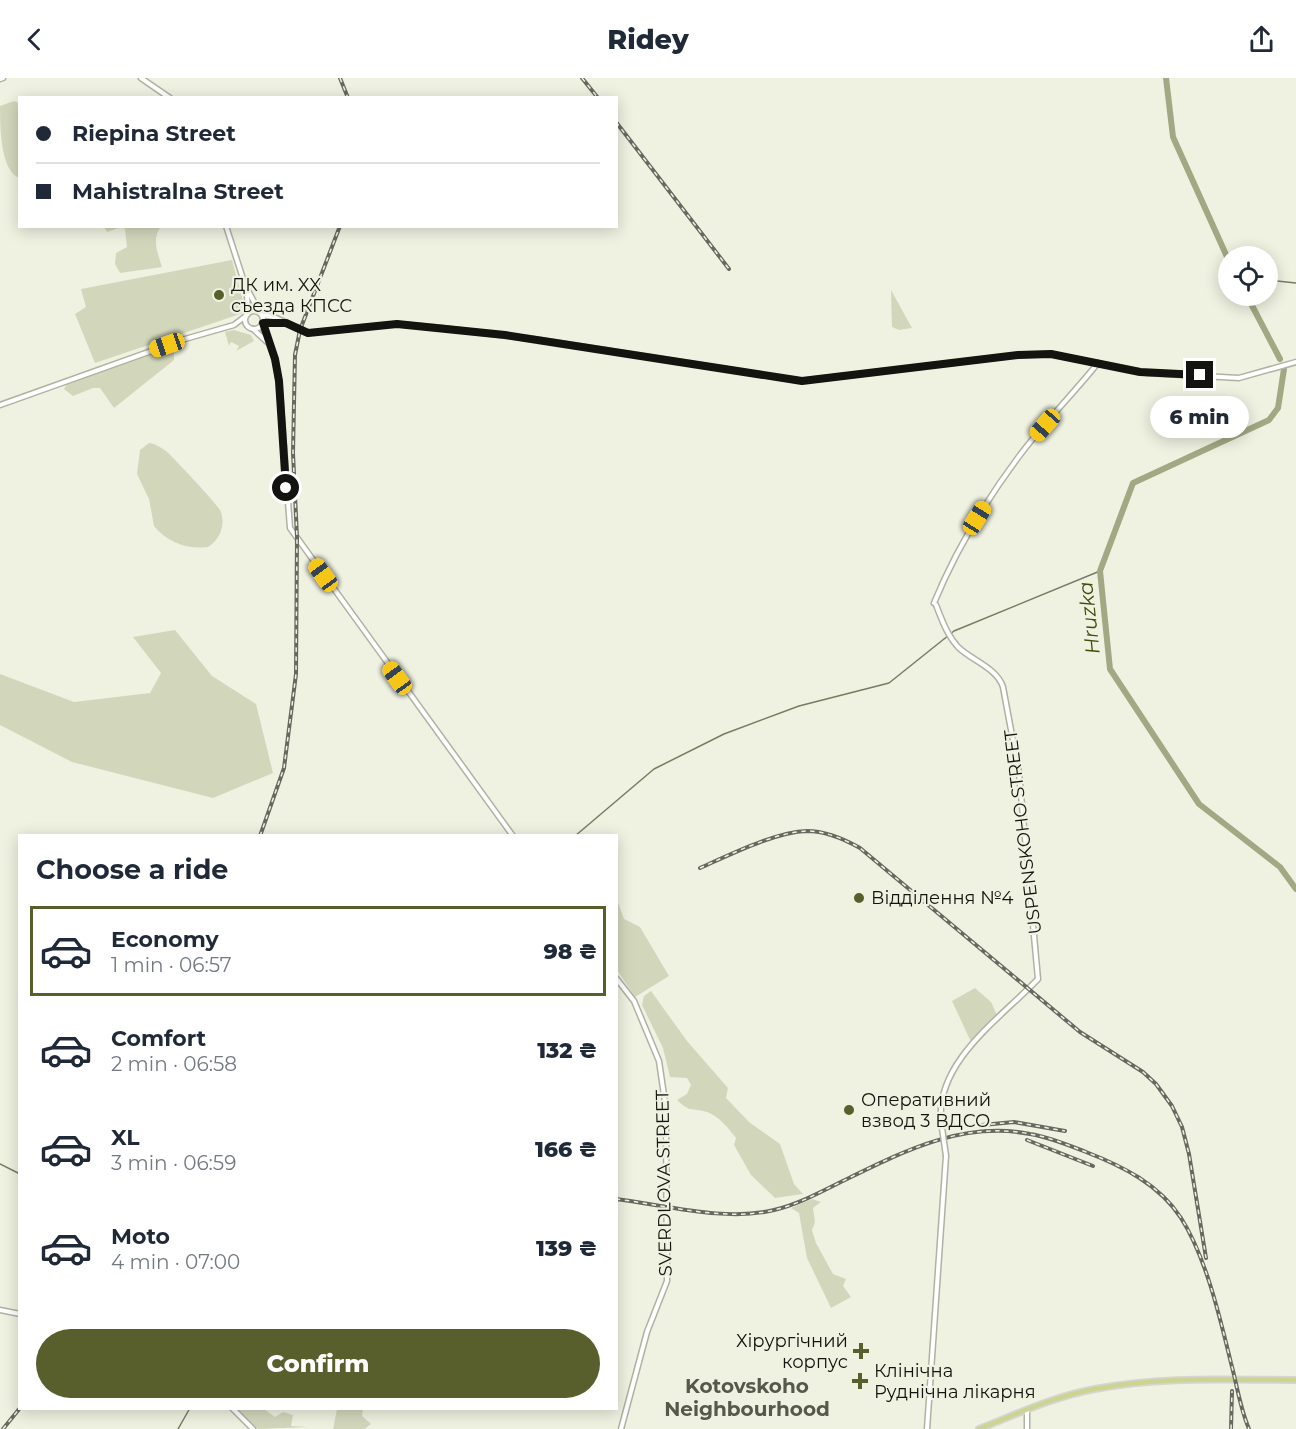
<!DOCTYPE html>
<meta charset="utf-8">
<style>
body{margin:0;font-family:Montserrat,sans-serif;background:#f2f2f3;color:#1f2937;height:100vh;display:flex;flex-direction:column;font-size:22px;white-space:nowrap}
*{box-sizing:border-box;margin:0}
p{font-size:20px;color:#747a83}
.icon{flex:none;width:33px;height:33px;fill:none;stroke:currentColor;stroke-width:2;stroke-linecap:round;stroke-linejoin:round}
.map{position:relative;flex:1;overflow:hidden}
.details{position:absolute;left:18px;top:756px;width:600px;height:576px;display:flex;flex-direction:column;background:#fff;border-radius:0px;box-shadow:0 3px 15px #0003}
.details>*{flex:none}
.guide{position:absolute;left:18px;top:18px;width:600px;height:132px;border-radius:0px;box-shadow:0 3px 15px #0003;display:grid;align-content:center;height:132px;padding:0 18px;background:#fff}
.buttons{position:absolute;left:1218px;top:168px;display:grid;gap:12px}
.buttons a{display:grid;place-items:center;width:60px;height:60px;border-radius:50%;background:#fff;box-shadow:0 3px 15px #0003;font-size:30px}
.end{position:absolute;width:27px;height:27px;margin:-14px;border:8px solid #13140f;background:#fff;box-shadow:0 0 0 3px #fff}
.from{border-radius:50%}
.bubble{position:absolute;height:42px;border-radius:21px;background:#fff;box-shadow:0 3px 15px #0003;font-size:20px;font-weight:800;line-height:42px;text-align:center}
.car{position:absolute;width:18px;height:36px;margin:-18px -9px;border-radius:8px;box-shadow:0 0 4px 2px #0007;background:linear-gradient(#f5c518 24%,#345 0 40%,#f5c518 0 76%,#345 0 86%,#f5c518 0)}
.guide b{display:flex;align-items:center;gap:21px;height:57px;font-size:22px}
.guide b+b{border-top:2px solid #e0e1e3}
.guide i{width:15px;height:15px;background:#1f2937}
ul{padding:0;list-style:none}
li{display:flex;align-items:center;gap:18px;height:90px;margin:0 12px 9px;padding:0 6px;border:3px solid transparent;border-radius:0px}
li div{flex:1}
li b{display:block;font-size:22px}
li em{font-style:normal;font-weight:800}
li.on{border-color:#585e2c}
li>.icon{width:54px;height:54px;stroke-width:1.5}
h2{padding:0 18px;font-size:27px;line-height:72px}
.button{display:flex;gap:12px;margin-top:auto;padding:12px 18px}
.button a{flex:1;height:69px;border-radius:36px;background:#585e2c;color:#fff;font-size:24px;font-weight:800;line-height:69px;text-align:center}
header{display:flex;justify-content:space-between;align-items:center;height:78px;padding:0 18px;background:#fff;font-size:27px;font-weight:800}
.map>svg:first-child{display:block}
</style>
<header><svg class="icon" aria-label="back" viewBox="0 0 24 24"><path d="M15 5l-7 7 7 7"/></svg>Ridey<svg class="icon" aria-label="share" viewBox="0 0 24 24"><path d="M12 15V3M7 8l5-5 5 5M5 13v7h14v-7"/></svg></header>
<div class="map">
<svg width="1296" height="1351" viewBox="0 0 1296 1351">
<rect width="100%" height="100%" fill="#eff2e1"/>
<!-- green -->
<g fill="#d2d7bc">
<path d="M14 23 19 25V100C0 92 0 48 0 28Z"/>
<path d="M104 149H161C151 160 158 176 162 189L120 195 115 186 116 175 127 169 125 151 121 149 107 154Z"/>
<path d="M232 182 246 234 95 285 75 236 86 229 81 211Z"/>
<path d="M891 212 912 250 899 252 892 249Z"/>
<path d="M234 252 251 257 254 263 236 273 239 268 231 264 229 268 225 254Z"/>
<path d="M169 270 174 272V282L114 330 100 310H93L73 318 64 311 67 306Z"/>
<path d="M149 365C156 366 160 369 166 373 172 378 218 427 220 432 226 445 221 461 208 469 188 472 167 464 154 448L149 421 137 396 140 372Z"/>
<path d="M175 552 212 598 256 626 273 695 213 720 72 684 0 647V596L74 624 150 615 161 595 133 559Z"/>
<path d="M617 822 624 841 640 849 669 898 635 919 617 892Z"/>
<path d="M975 910 991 924 997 937 971 964 952 923Z"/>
<path d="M651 913 687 963 728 1010 726 1020 749 1044 780 1066 794 1106 803 1116 775 1120 751 1097 734 1067 736 1060C729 1051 719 1038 707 1034 691 1029 692 1036 677 1022L687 1016 691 1007 687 1000 670 999 663 970 642 927 644 918Z"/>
<path d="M812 1121 821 1124 813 1130 815 1144 812 1152 816 1165 833 1196 846 1201 843 1208 851 1219 831 1230 807 1180 799 1135 791 1130Z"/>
<path d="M237 1331H264L275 1339 283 1334 293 1337 291 1348 308 1349 258 1351Z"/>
<path d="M337 1331H363L362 1338 371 1346 365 1351H333Z"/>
</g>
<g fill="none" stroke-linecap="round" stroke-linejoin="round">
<!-- stream -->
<g stroke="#777c60" stroke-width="1.5">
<path d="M1268 202 1296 205"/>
<path d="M575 758 654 691 724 656 799 628 889 605 954 553 1100 493"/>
<path d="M0 1086 20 1096"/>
<path d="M178 1351 190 1330"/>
</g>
<!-- river -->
<g stroke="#a2a883" stroke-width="6">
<path d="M1166 0 1173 59 1228 181"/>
<path d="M1247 218 1280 281"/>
<path d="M1284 291 1278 330 1269 342 1133 405 1100 493 1110 591 1199 726 1280 789 1296 811"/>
</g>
<defs>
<g id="secondary">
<path d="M141 0 170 20"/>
<path d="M0 1 3 0"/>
<path d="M226 148 245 207 260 235"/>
<path d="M247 217 248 235"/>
<circle cx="254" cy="242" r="9"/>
<path d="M262 237 274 239 308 255 397 246 442 250 540 262 802 303 1018 277 1051 276 1147 295 1239 300 1296 284"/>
<path d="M263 245H286"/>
<path d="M262 247 275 281 279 303 290 450 513 758"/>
<path d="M253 251 267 264"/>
<path d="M0 327 185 261 234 247 247 237"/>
<path d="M934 525C955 474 987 421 1020 377 1044 345 1073 316 1098 285"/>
<path d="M936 527C942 542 947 557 958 569 971 582 997 590 1003 609L1019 695 1038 901C1001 940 936 983 941 1043"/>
<path d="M616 900 634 923 659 983 666 1031 667 1203 647 1254 621 1351"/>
<path d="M0 1232 20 1236"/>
<path d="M232 1330 253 1351"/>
<path d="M927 1351 946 1078"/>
<path d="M1027 1351V1332"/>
</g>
<path id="primary" d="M979 1351C1017 1336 1055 1318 1095 1311 1162 1298 1229 1302 1296 1302"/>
</defs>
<!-- secondary casing -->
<use href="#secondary" stroke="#afb2a2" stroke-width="7"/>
<!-- primary casing -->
<use href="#primary" stroke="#d5d5d4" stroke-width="8"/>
<!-- secondary -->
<use href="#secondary" stroke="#fff" stroke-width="4"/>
<!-- primary -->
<use href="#primary" stroke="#ccd48f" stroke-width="4.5"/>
<defs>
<g id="rail">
<path d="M340 0 348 20"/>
<path d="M582 0 598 20"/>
<path d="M616 44 729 191"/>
<path d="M260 758 284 690 296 596 297 459 293 375 295 277 300 252 340 148"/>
<path d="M700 790C729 777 775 754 807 753 825 753 844 761 860 770L1080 954 1143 994 1156 1006 1172 1028 1182 1049 1189 1076 1206 1180"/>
<path d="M982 1047 1014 1044 1065 1053"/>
<path d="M1027 1062 1093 1088"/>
<path d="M616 1121C665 1127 726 1144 774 1132 800 1126 824 1112 849 1100 906 1072 964 1043 1030 1056 1049 1059 1068 1067 1086 1074 1122 1088 1159 1106 1181 1140 1206 1179 1220 1240 1231 1285 1237 1307 1240 1330 1249 1351"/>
<path d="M3 1351 20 1330"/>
<path d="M1231 1351 1232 1313"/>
</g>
</defs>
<!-- rail casing -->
<use href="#rail" stroke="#67685f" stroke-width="4"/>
<!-- rail -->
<use href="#rail" stroke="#eff2e1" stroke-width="1.5" stroke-dasharray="4.5" stroke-linecap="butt"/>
<defs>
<path id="secondary-bridge" d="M941 1043 946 1078"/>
</defs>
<!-- secondary-bridge casing -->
<use href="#secondary-bridge" stroke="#afb2a2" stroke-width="7" stroke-linecap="butt"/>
<!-- secondary-bridge -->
<use href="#secondary-bridge" stroke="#fff" stroke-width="4"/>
</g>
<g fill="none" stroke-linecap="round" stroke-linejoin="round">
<!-- route -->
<path stroke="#13140f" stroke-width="8" d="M286 410 279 303 275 281 263 245H286L308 255 397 246 505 257 802 303 1018 277 1051 276 1140 294 1200 297"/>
</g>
<!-- markers -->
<g fill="#585e2c" stroke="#eff2e1" stroke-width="2">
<circle cx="219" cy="217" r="6"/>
<circle cx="859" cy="820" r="6"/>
<circle cx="849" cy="1032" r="6"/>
<path d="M858 1264h6v6h6v6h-6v6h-6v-6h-6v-6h6z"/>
<path d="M857 1294h6v6h6v6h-6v6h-6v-6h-6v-6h6z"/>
</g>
<g text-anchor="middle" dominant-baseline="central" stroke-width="4.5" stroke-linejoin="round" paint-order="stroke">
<!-- poi labels -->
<g font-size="18" fill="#13140f" stroke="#eff2e1" text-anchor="start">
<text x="231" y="207">ДК им. XX<tspan x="231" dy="21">съезда КПСС</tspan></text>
<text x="871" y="820">Відділення №4</text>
<text x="861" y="1022">Оперативний<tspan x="861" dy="21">взвод 3 ВДСО</tspan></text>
<text x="848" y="1263" text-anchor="end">Хірургічний<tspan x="848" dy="21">корпус</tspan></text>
<text x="874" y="1293">Клінічна<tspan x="874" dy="21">Руднічна лікарня</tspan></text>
</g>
<!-- street labels -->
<g font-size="18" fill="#13140f" stroke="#eff2e1">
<text transform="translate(1023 754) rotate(-97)">USPENSKOHO STREET</text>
<text transform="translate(664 1105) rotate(-91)">SVERDLOVA STREET</text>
</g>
<!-- water labels -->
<g font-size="20" font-style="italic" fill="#444a09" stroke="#eff2e1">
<text transform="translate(1089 540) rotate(-96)">Hruzka</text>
</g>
<!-- neighbourhood labels -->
<g font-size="20" font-weight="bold" fill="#56584a" stroke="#eff2e1">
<text x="747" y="1308">Kotovskoho<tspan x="747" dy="23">Neighbourhood</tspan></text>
</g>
</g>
</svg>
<div class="buttons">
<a><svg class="icon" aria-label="locate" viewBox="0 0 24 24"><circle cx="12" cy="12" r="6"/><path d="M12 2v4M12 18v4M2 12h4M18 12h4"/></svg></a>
</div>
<i class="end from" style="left:286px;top:410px"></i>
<i class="end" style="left:1200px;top:297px"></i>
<div class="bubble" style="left:1150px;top:318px;width:99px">6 min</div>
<i class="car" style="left:167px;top:267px;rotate:251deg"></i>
<i class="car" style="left:1045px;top:347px;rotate:221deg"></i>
<i class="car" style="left:977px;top:440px;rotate:32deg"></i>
<i class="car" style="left:323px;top:497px;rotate:324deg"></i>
<i class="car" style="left:397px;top:600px;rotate:324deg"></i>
<div class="guide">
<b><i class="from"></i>Riepina Street</b>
<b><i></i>Mahistralna Street</b>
</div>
<section class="details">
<h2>Choose a ride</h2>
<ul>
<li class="on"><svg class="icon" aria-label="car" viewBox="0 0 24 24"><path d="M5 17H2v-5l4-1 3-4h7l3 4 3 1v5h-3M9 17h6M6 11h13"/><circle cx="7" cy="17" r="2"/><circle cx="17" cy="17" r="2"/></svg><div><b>Economy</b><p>1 min · 06:57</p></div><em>98 ₴</em></li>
<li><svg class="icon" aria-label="car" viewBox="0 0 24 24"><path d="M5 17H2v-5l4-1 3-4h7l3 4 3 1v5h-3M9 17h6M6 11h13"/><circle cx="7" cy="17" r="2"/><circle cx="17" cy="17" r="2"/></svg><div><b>Comfort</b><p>2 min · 06:58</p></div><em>132 ₴</em></li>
<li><svg class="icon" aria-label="car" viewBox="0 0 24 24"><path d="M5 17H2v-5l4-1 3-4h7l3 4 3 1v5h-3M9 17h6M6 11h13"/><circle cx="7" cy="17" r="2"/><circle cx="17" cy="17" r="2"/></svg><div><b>XL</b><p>3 min · 06:59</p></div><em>166 ₴</em></li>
<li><svg class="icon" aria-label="car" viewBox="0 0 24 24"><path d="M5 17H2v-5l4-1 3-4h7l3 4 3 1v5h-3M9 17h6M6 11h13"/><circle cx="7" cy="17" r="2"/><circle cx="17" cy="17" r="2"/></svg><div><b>Moto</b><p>4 min · 07:00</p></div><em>139 ₴</em></li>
</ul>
<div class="button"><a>Confirm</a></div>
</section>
</div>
